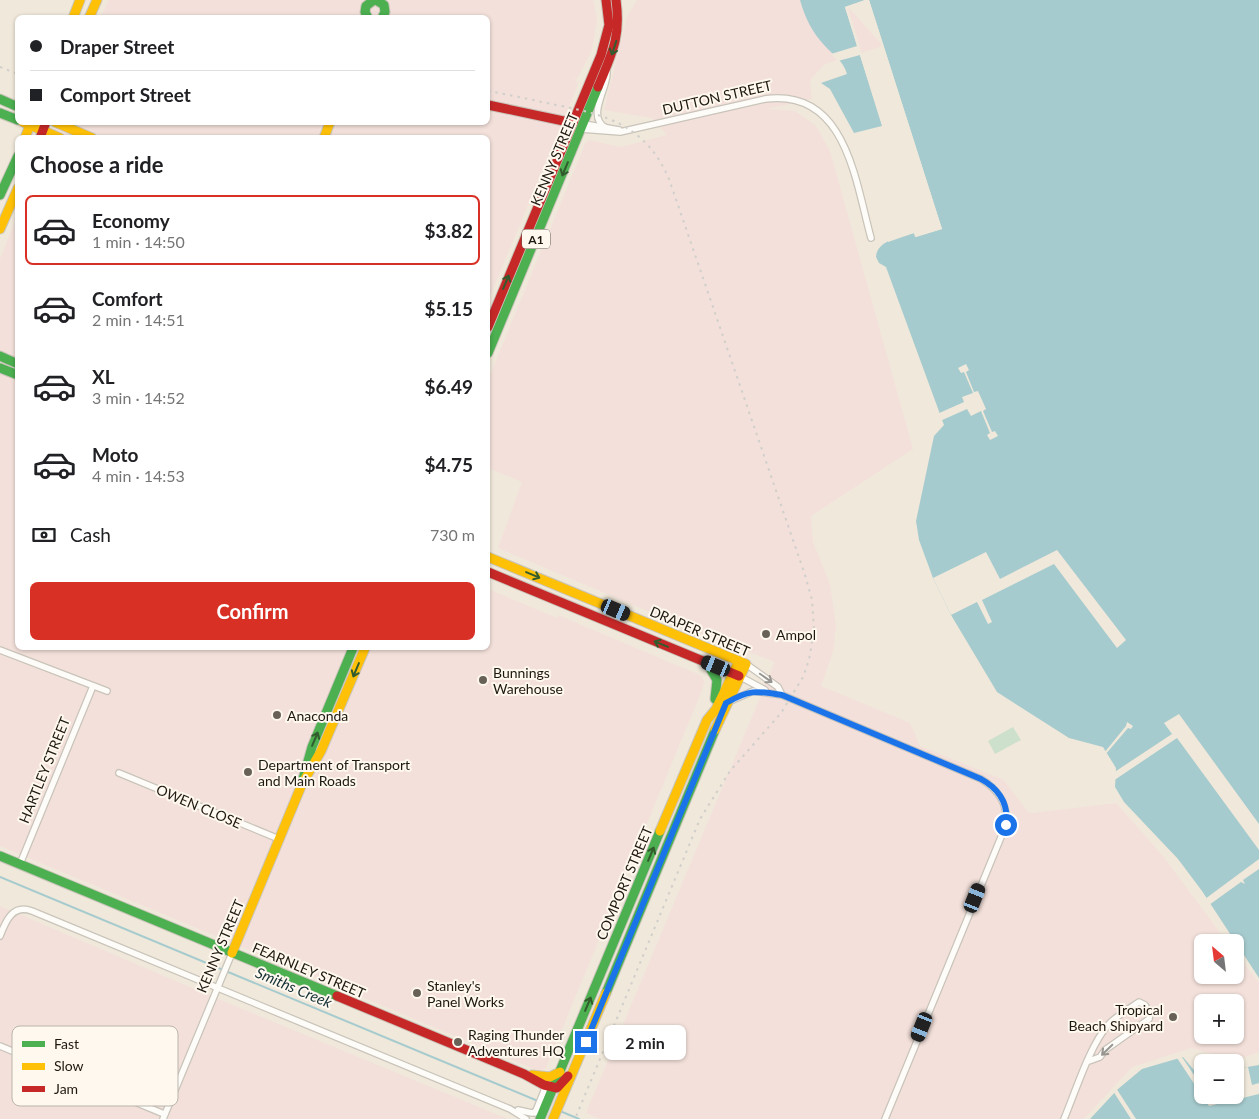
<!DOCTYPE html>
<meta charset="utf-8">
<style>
body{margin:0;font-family:Lato,sans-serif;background:#f2f2f2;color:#202124;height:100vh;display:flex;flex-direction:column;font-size:19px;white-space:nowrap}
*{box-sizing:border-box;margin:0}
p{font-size:16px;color:#757577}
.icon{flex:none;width:28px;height:28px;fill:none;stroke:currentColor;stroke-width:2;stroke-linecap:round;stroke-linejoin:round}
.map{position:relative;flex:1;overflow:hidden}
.details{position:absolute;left:15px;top:135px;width:475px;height:515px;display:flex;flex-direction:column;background:#fff;border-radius:8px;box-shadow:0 1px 4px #0004}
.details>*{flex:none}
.hud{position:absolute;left:15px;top:15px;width:475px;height:110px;border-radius:8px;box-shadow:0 1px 4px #0004;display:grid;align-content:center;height:110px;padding:0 15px;background:#fff}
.needle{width:32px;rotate:332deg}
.tools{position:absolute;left:1194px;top:934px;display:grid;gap:10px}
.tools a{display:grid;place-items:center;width:50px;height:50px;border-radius:8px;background:#fff;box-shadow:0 1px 4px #0004;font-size:25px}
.end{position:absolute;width:22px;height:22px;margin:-11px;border:6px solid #1a73e8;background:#fff;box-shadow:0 0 0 2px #fff}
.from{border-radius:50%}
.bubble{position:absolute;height:35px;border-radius:8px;background:#fff;box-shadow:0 1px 4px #0004;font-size:16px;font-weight:700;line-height:35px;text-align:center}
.car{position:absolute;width:15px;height:30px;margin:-15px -8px;border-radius:6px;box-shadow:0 0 4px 1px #0007;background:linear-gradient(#222 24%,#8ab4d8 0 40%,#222 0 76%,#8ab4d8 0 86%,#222 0)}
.hud b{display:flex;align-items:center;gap:18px;height:48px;font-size:19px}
.hud b+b{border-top:1px solid #e0e0e0}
.hud i{width:12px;height:12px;background:#202124}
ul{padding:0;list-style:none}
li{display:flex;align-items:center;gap:15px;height:70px;margin:0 10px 8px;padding:0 5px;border:2px solid transparent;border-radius:8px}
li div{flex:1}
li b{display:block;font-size:19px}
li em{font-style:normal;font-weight:700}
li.selected{border-color:#d93025}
li>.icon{width:45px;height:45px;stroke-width:1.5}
h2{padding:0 15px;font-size:22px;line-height:60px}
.pay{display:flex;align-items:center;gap:12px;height:55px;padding:0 15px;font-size:19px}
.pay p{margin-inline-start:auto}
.primary-button{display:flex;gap:10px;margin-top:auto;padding:10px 15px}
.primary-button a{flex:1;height:58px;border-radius:8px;background:#d93025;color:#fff;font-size:20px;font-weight:700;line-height:58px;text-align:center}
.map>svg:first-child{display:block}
</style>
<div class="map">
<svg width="1259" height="1119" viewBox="0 0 1259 1119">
<rect width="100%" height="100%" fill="#f0e8da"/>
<!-- industrial -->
<g fill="#f3e0da" fill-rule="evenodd">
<path d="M109 0H593L597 19 592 50 577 79H574L578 83 575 92 488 301V138H51L57 122H488V18L101 17Z"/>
<path d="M637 0H842L883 46 825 64 810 80 812 99 767 109 795 111 816 126 830 151 913 449 811 516 813 542 830 584 836 626 833 652 821 686 910 723 920 746 1004 780 1028 812 1033 813 1116 803 1162 855 1227 942H1202V975H1235V952L1259 983V1052L1235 1060 1191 1048 1132 1067 1084 1119H600L586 1113 775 662 709 637 498 548 522 482 488 468V380L585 144 589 140 621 147 667 135 652 118 604 110 627 17ZM1202 1002H1235V1035H1202Z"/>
<path d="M17 217 18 648H488V589L557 618 558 615 702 676 704 683 700 695 546 1068 539 1071 0 846V259Z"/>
<path d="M0 906 199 991 508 1119H0Z"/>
</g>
<!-- green -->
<path fill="#cde0cb" d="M1013 727 1021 740 995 754 988 741Z"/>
<!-- water -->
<g fill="#a6cbce">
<path d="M800 0H865L845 7 882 126 854 133 830 89 821 83 847 74C843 60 834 56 825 46 812 32 805 18 800 0Z"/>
<path d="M869 0H1259V978L1202 891 1178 859 1124 802 1115 787 1116 768 1103 747 1069 738 997 692 951 615 933 578 919 540 916 521 934 436 944 425 886 267 879 263 876 257C877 240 901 237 914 233L915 237 942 229Z"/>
<path d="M1183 1057 1199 1076H1202V1095H1235V1069L1259 1065V1119H1090L1118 1089 1142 1069Z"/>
</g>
<!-- pier -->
<g fill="#f0e8da">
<path d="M865 0H869L942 229 916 237 914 233 888 242V239L914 231 917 234 939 228 867 1 848 8 884 125 883 128 860 55 838 61 831 54 857 46 845 7Z"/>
<path d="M966 364 969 370 966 372 974 392 978 391 986 409 983 411 992 432 995 431 998 436 990 440 987 435 990 433 981 411 971 416 967 409 940 421 937 414 964 402 962 397 973 393 964 372 961 373 958 368Z"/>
<path d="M1057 550 1126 640 1117 648 1054 564 982 600 992 622 988 624 977 602 951 615 933 578 986 552 1000 579Z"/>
<path d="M1179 714 1259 824V850L1177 738 1113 781V773L1172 734 1164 723Z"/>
<path d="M1127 722 1133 726 1131 729 1128 728 1105 755 1104 753 1126 726Z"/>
<path d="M1259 859V869L1243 880 1245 884 1241 882 1209 905 1205 899Z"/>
<path d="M1182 1057 1202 1087V1095H1235V1091L1240 1089 1235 1069 1248 1067 1252 1085 1259 1083V1094L1209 1106 1177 1058Z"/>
<path d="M1116 1088 1136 1119H1131L1113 1091Z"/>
</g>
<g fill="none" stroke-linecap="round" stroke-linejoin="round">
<!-- stream -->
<g stroke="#a6cbce" stroke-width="2">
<path d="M0 877 538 1101"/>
<path d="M560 1111 579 1119"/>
</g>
<defs>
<g id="street">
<path d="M584 124 619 130"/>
<path d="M606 128C586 117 607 90 607 73"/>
<path d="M581 129 620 132 765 99C846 88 855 180 871 238"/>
<path d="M0 650 107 691"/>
<path d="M746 664 778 687 782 695"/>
<path d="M741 677 765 690"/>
<path d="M728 702 753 691 782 695 981 779C999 790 1008 804 1006 825L885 1119"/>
<path d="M119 773 279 839"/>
<path d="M20 864 93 686"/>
<path d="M0 936C6 920 13 904 32 911L510 1109 526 1119"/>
<path d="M0 1046 164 1114"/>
<path d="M518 1110 532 1113 545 1108"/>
<path d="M535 1113 544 1091V1085"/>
<path d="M163 1119 232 953"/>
<path d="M1064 1119C1075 1093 1090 1045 1108 1025 1116 1016 1129 1009 1139 1002L1145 1005 1150 1014 1149 1019 1105 1050 1100 1057 1089 1061"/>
</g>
<g id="fast">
<path d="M376 0 384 5 385 12 382 18"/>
<path d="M368 18 365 12 366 6 374 0"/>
<path d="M0 99 18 107"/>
<path d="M0 113 18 120"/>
<path d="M0 195 18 156"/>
<path d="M488 353 598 87"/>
<path d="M0 356 18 364"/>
<path d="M0 368 18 375"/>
<path d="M707 663 717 680 715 699"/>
<path d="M303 779 312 747 353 648"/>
<path d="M0 856 337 996"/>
<path d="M606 993 715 730"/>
<path d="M540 1119 660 831"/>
</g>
<g id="slow">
<path d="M73 18 80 0"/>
<path d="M89 18 97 0"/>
<path d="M23 122 60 138"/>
<path d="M55 122 92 138"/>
<path d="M25 138 31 122"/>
<path d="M324 138 330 122"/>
<path d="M0 229 18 188"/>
<path d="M488 557 746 664 715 730"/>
<path d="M660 831 707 720 716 709 739 661"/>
<path d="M232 953 302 784 321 751 365 648"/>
<path d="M532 1075 550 1077 560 1072"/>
<path d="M553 1119 606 993"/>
</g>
<g id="jam">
<path d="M598 87C612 53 621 38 616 0"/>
<path d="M488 105 573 123"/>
<path d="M40 138 46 122"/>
<path d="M488 327 601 55 609 25 606 0"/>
<path d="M488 572 739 676"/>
<path d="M337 996 524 1074 544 1085 557 1088 568 1076"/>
</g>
</defs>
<!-- street casing -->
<use href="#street" stroke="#c9c4ba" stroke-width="8"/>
<!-- fast casing -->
<use href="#fast" stroke="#c9c4ba" stroke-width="11"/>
<!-- slow casing -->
<use href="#slow" stroke="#c9c4ba" stroke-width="11"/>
<!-- jam casing -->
<use href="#jam" stroke="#c9c4ba" stroke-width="11"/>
<!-- street -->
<use href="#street" stroke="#fdfcf9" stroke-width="5.5"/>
<!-- fast -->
<use href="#fast" stroke="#4caf50" stroke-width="9"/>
<!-- slow -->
<use href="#slow" stroke="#ffc107" stroke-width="9"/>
<!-- jam -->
<use href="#jam" stroke="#c62828" stroke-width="9"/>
<!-- rail -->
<g stroke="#d1cfcb" stroke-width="2" stroke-dasharray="2.5 5" stroke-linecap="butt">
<path d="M0 67 18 74"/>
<path d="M488 91C510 95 533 100 556 105 608 115 646 126 669 179L805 575 812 600 814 630 809 660 803 677 781 713 730 771 700 819 575 1119"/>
</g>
</g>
<!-- one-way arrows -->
<defs><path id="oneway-shaft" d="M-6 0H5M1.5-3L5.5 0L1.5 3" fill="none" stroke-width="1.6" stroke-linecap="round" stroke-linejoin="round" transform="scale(1.25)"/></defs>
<g stroke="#325c2d">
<use href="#oneway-shaft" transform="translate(614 48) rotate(108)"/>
<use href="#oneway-shaft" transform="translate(565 169) rotate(113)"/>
<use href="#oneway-shaft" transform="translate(506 282) rotate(-67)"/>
<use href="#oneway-shaft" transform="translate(533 575) rotate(23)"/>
<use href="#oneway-shaft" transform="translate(661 644) rotate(-158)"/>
<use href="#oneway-shaft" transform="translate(356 670) rotate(113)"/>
<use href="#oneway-shaft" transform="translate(315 739) rotate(-67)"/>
<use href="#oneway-shaft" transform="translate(651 854) rotate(-67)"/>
<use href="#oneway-shaft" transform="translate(588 1004) rotate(-67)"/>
</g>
<g stroke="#989590">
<use href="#oneway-shaft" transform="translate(766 678) rotate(35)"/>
<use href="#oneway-shaft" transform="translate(1107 1050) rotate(136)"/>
</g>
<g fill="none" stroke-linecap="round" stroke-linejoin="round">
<!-- route -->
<path stroke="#1a73e8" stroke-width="6" d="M586 1042 726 703C750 689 757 691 782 695L981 779C999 789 1009 804 1006 825"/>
</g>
<!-- markers -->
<g fill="#676157" stroke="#fef8ef" stroke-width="2">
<circle cx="766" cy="634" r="5"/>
<circle cx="483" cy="680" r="5"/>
<circle cx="277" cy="715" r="5"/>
<circle cx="248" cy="772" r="5"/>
<circle cx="417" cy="993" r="5"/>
<circle cx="1173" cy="1017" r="5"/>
<circle cx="458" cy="1042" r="5"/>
</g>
<g text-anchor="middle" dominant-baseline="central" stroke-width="4" stroke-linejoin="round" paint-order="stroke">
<!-- shield labels -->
<rect fill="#fef8ef" stroke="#605b53" stroke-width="1" x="522" y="229.5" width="28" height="19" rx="4"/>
<g font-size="12" font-weight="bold" fill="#1d1810">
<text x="536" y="239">A1</text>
</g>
<!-- street labels -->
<g font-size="14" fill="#1d1810" stroke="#fef8ef">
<text transform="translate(717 97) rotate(-13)">DUTTON STREET</text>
<text transform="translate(554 159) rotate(-67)">KENNY STREET</text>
<text transform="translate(700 631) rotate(23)">DRAPER STREET</text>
<text transform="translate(44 770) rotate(-68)">HARTLEY STREET</text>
<text transform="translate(199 806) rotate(23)">OWEN CLOSE</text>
<text transform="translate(624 883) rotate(-67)">COMPORT STREET</text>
<text transform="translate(220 946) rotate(-67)">KENNY STREET</text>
<text transform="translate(309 970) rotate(23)">FEARNLEY STREET</text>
</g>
<!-- poi labels -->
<g font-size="14" fill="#1d1810" stroke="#fef8ef" text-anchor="start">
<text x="776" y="634">Ampol</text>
<text x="493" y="672">Bunnings<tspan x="493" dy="16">Warehouse</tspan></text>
<text x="287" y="715">Anaconda</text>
<text x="258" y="764">Department of Transport<tspan x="258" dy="16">and Main Roads</tspan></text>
<text x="427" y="985">Stanley's<tspan x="427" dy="16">Panel Works</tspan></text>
<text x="1163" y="1009" text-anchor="end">Tropical<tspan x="1163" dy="16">Beach Shipyard</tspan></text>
<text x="468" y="1034">Raging Thunder<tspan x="468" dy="16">Adventures HQ</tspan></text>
</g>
<!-- water labels -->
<g font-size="15" font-style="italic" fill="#143136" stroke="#fef8ef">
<text transform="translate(294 987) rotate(23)">Smiths Creek</text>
</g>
</g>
<!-- legend -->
<rect x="12" y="1026" width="166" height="80" rx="8" fill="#fef8ef" stroke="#bab5ac" stroke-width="1"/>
<rect x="22" y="1041" width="23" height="6" fill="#4caf50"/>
<rect x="22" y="1063" width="23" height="7" fill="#ffc107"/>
<rect x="22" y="1086" width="23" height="6" fill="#c62828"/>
<g font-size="14" fill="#1d1810">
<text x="54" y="1049">Fast</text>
<text x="54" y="1071">Slow</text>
<text x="54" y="1094">Jam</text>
</g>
</svg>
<div class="tools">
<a><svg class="needle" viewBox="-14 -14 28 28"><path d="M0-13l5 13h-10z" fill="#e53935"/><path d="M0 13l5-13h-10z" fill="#757577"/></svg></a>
<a>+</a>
<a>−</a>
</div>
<i class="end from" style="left:1006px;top:825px"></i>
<i class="end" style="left:586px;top:1042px"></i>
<div class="bubble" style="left:604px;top:1025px;width:82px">2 min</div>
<i class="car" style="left:616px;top:610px;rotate:113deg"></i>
<i class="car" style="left:716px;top:666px;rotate:292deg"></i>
<i class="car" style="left:975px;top:898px;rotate:22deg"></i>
<i class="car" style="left:922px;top:1027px;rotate:202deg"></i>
<div class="hud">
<b><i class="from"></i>Draper Street</b>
<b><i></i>Comport Street</b>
</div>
<section class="details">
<h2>Choose a ride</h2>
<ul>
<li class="selected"><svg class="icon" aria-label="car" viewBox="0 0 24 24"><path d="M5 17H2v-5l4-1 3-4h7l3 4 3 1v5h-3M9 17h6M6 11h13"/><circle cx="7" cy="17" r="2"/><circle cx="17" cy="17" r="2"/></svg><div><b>Economy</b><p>1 min · 14:50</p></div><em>$3.82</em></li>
<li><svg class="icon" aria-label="car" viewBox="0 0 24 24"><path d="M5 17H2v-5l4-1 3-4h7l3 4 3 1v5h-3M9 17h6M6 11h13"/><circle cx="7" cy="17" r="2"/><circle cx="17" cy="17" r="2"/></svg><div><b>Comfort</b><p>2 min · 14:51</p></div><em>$5.15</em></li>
<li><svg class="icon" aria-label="car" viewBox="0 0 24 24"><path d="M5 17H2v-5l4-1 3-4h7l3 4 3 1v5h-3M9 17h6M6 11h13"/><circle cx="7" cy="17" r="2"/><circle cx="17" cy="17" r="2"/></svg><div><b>XL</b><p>3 min · 14:52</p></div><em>$6.49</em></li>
<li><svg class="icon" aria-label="car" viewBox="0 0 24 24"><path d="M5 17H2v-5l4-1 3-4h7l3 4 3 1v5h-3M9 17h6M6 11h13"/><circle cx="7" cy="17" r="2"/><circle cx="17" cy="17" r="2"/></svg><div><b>Moto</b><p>4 min · 14:53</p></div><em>$4.75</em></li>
</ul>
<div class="pay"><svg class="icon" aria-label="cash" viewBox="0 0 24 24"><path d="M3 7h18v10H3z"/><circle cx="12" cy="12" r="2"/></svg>Cash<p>730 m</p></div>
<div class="primary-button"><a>Confirm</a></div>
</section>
</div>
